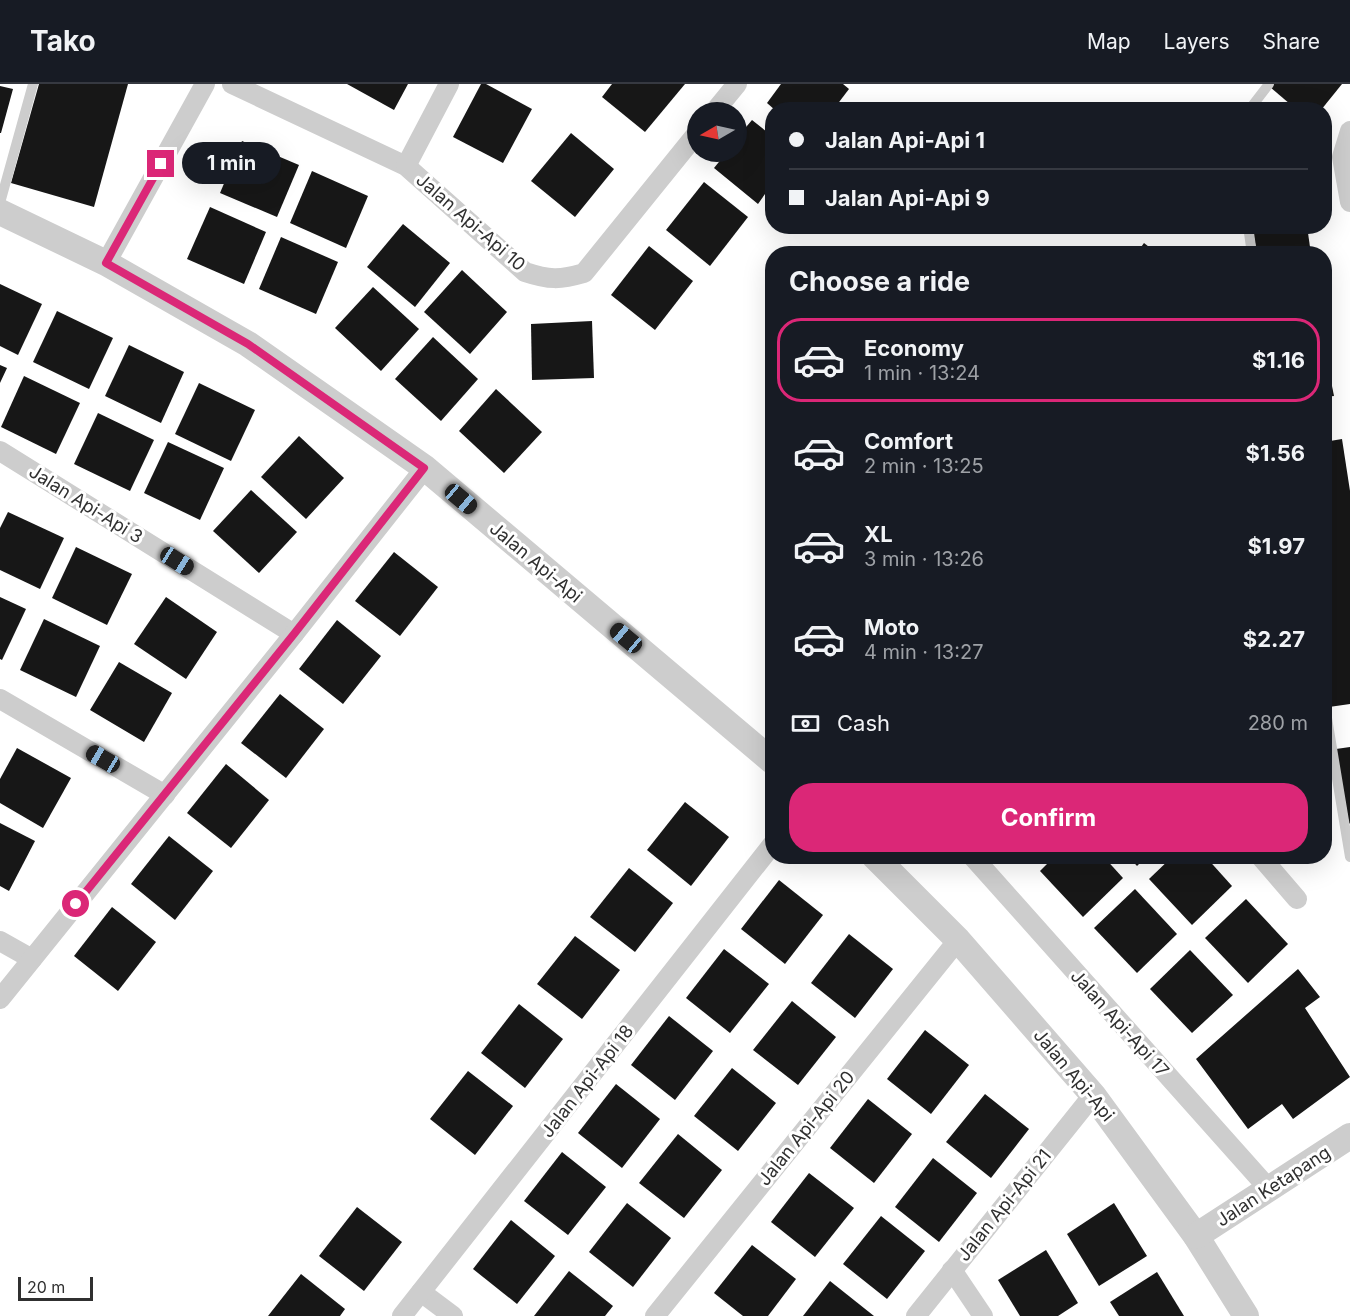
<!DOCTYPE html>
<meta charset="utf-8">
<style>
body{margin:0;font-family:Inter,sans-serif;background:#20242c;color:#f1f3f6;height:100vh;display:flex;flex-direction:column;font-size:22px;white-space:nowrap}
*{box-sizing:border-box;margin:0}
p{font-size:20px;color:#9ea1a6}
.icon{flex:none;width:33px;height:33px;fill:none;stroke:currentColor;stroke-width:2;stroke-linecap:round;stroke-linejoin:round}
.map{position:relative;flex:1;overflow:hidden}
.side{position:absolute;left:765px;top:162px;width:567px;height:618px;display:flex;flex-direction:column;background:#171b24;border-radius:24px;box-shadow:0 6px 24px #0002}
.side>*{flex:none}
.banner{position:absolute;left:765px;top:18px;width:567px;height:132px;border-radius:24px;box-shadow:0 6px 24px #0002;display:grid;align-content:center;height:132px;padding:0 24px;background:#171b24}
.needle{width:39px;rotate:261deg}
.fabs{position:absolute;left:687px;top:18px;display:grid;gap:12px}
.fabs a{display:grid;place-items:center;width:60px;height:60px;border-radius:50%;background:#171b24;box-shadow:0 6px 24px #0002;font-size:30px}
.scale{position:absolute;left:18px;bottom:15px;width:75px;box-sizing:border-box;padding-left:6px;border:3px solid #303030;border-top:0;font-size:16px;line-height:21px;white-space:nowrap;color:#303030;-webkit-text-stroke:4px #fff;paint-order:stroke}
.end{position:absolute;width:27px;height:27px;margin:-14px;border:8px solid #db2777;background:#fff;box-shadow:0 0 0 3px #fff}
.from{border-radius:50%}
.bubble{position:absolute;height:42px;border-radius:21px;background:#171b24;box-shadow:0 6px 24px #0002;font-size:20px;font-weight:700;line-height:42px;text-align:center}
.car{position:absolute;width:18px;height:36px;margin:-18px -9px;border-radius:8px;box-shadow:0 0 4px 2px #0007;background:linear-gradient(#222 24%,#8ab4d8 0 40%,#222 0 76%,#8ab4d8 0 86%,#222 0)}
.banner b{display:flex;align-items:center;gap:21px;height:57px;font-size:22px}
.banner b+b{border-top:2px solid #363941}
.banner i{width:15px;height:15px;background:#f1f3f6}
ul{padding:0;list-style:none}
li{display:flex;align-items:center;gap:18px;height:84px;margin:0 12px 9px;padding:0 12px;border:3px solid transparent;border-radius:24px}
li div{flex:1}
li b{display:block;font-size:22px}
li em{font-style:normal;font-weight:700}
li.on{border-color:#db2777}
li>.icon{width:54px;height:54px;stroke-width:1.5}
h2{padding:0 24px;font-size:27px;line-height:72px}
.pay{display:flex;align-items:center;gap:15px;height:66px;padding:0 24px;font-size:22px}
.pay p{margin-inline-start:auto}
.cta{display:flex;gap:12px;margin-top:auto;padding:12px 24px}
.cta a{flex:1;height:69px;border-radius:24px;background:#db2777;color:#fff;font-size:24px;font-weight:700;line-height:69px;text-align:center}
header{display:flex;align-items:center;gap:36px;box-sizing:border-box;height:84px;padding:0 30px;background:#171b24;border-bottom:2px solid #363941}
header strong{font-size:28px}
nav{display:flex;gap:33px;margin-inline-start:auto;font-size:21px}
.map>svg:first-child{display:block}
</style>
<header>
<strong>Tako</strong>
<nav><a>Map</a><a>Layers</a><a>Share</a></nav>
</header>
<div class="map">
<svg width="1350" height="1232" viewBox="0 0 1350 1232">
<rect width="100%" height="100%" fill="#fff"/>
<!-- building -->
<g fill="#171717">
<path d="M39 0H128L94 123 11 99Z"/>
<path d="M347 0H408L394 26Z"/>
<path d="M481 0H486L532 25 503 79 453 53Z"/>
<path d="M612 0H685L645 48 602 13Z"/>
<path d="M781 0H843L849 5 833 26H775L767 19Z"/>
<path d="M1273 0H1342L1321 26H1297L1270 3Z"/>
<path d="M0 2 13 5 1 49H0Z"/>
<path d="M752 36 772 52V100L758 120 714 84 727 68H736V55Z"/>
<path d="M571 49 614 85 575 133 531 97Z"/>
<path d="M242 57 299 81 277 133 220 109Z"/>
<path d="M312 87 368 112 346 164 290 139Z"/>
<path d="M704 98 748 133 710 182 666 146Z"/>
<path d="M210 123 266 148 244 200 187 175Z"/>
<path d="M403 140 450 179 415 223 367 183Z"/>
<path d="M1252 142H1307L1311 170H1257Z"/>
<path d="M281 153 338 178 316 230 259 205Z"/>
<path d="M1144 159 1158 170H1136Z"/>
<path d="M649 162 693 197 655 246 611 211Z"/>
<path d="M462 186 507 228 470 270 424 228Z"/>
<path d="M0 200 42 220 18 271 0 262Z"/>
<path d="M373 203 419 245 381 287 335 244Z"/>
<path d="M57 227 113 254 89 305 33 278Z"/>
<path d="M592 237 594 294 532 296 531 240Z"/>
<path d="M433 253 478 295 441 337 395 295Z"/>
<path d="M129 261 184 288 161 339 105 312Z"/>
<path d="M1324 262 1334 312 1324 313Z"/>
<path d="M0 281 7 284 0 299Z"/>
<path d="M24 292 80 319 56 370 1 343Z"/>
<path d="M199 299 255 326 231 377 175 350Z"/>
<path d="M496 305 542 348 504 389 459 347Z"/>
<path d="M98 329 154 356 130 407 74 380Z"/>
<path d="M299 352 344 394 306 435 261 393Z"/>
<path d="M1342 355 1350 407V620L1329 623 1324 595V358Z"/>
<path d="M168 358 224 384 200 436 144 409Z"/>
<path d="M251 406 297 448 259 489 213 447Z"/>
<path d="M8 428 64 454 40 505 0 486V444Z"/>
<path d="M76 463 132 490 107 541 52 514Z"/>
<path d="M394 468 438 503 400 552 355 517Z"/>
<path d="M0 513 26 525 2 576 0 575Z"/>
<path d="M166 513 217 548 186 595 134 560Z"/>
<path d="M44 535 100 562 76 613 20 586Z"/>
<path d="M337 536 381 572 343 620 299 585Z"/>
<path d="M119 578 172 609 144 658 90 626Z"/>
<path d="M280 610 324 645 286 694 241 659Z"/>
<path d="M1350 663V739L1349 740 1336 665Z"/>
<path d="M17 664 71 694 43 744 0 719V695Z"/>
<path d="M226 680 269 716 231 764 187 729Z"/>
<path d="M685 718 729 753 691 802 647 766Z"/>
<path d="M0 739 35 757 9 807 0 802Z"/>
<path d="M169 752 213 787 175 836 131 800Z"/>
<path d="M1055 772H1103L1123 794 1083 833 1040 787Z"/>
<path d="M1128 772H1147L1137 782Z"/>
<path d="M1173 772H1205L1232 802 1192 841 1149 795Z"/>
<path d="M629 784 673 819 635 868 590 833Z"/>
<path d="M779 796 823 831 785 880 741 845Z"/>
<path d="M1135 805 1177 850 1137 889 1094 844Z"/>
<path d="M1246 815 1288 860 1248 899 1205 854Z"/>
<path d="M112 823 156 858 118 907 74 872Z"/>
<path d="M849 850 893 885 855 934 811 899Z"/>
<path d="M575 852 620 886 582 935 537 900Z"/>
<path d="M724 865 769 900 730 949 686 914Z"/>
<path d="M1190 866 1233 911 1192 949 1150 905Z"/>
<path d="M1298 885 1320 913 1305 924 1350 993 1293 1035 1282 1020 1248 1045 1196 975Z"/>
<path d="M792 917 836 953 798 1001 753 966Z"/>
<path d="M519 920 563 955 525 1004 481 969Z"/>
<path d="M669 932 713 967 675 1016 631 981Z"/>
<path d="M925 946 969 981 931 1030 887 995Z"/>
<path d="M732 984 776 1019 738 1067 694 1032Z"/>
<path d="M468 987 513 1022 475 1071 430 1035Z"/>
<path d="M616 1000 660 1035 622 1084 578 1049Z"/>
<path d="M985 1010 1029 1045 991 1094 946 1058Z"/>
<path d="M868 1015 912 1050 874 1099 830 1064Z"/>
<path d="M678 1050 722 1086 684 1134 639 1099Z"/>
<path d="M562 1068 606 1103 568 1151 524 1117Z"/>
<path d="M933 1074 977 1109 939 1158 895 1123Z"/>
<path d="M809 1089 854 1124 815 1173 771 1138Z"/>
<path d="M627 1119 671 1154 633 1203 589 1168Z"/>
<path d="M1114 1119 1147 1172 1099 1202 1067 1150Z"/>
<path d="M357 1123 402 1158 364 1207 319 1172Z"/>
<path d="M881 1132 925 1167 887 1215 843 1180Z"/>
<path d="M511 1136 555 1172 517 1220 473 1185Z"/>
<path d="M752 1161 796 1195 768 1232H743L714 1209Z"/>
<path d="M1046 1166 1078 1219 1058 1232H1020L998 1196Z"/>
<path d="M569 1187 613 1222 605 1232H534Z"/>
<path d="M1157 1188 1184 1232H1119L1110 1218Z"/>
<path d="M301 1190 345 1225 340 1232H268Z"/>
<path d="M830 1197 874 1232H803Z"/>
</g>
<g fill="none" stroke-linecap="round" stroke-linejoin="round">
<!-- service -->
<g stroke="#cdcdcd" stroke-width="10">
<path d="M1249 26 1269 0"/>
<path d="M0 119 33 0"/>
<path d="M1248 142 1252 170"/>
<path d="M1324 616 1350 773"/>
</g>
<!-- minor -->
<g stroke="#cdcdcd" stroke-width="20">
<path d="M232 0 406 82 525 188C549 196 560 196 584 189L698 48"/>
<path d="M714 28 737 0"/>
<path d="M1350 47 1342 73 1350 118"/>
<path d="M406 82 449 0"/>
<path d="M106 179 205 0"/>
<path d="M0 367 294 550"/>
<path d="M0 615 165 711"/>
<path d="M972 772 1269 1105"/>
<path d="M1260 772 1297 815"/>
<path d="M0 857 32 875"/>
<path d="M0 915 294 550 425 384"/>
<path d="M952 1186 983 1232"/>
<path d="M421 1208 453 1232"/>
<path d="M402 1232 772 761"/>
<path d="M655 1232 958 856"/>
<path d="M916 1232 1093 1011"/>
</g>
<!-- tertiary -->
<g stroke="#cdcdcd" stroke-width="26">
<path d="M0 128 106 179 248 260 425 384 772 677"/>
<path d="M874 772 958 856 1093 1011 1196 1152 1246 1232"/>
<path d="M1196 1152 1350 1052"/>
</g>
</g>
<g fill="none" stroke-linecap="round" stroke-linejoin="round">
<!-- route -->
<path stroke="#db2777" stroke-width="8" d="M76 820 294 550 424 384 248 260 106 179 161 80"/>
</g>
<g text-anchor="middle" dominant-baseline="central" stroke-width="6" stroke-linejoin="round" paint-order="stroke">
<!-- street labels -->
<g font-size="18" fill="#303030" stroke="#fff">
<text transform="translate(471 138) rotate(41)">Jalan Api-Api 10</text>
<text transform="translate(86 420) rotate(32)">Jalan Api-Api 3</text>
<text transform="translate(536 478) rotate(40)">Jalan Api-Api</text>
<text transform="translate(1120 939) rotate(48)">Jalan Api-Api 17</text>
<text transform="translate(1074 991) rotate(50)">Jalan Api-Api</text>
<text transform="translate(587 997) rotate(-52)">Jalan Api-Api 18</text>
<text transform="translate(806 1044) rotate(-51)">Jalan Api-Api 20</text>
<text transform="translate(1273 1102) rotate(-33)">Jalan Ketapang</text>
<text transform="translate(1004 1121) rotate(-51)">Jalan Api-Api 21</text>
</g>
</g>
</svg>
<div class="fabs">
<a><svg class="needle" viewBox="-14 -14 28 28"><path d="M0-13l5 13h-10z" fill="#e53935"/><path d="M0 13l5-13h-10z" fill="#9ea1a6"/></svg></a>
</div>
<div class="scale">20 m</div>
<i class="end from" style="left:76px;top:820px"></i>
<i class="end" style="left:161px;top:80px"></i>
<div class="bubble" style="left:182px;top:58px;width:99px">1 min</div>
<i class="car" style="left:461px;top:415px;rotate:130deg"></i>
<i class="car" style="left:177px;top:477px;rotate:122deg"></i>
<i class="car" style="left:626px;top:554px;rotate:310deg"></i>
<i class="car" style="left:103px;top:675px;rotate:300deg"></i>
<div class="banner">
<b><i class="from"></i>Jalan Api-Api 1</b>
<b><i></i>Jalan Api-Api 9</b>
</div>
<section class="side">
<h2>Choose a ride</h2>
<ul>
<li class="on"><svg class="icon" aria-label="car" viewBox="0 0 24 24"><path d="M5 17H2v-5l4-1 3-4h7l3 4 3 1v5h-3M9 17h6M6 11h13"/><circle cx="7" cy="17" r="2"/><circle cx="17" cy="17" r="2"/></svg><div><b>Economy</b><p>1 min · 13:24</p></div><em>$1.16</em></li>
<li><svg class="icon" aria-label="car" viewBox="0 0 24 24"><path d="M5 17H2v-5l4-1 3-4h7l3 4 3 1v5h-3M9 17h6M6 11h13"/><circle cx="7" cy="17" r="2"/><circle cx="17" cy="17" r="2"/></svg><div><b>Comfort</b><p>2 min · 13:25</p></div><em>$1.56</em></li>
<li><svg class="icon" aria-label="car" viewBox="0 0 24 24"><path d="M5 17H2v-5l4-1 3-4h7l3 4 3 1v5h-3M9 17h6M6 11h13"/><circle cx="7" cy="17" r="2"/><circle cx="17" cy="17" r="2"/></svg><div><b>XL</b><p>3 min · 13:26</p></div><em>$1.97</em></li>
<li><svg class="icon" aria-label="car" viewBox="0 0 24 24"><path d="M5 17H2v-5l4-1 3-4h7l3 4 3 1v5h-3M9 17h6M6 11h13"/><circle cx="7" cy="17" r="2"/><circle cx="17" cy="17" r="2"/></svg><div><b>Moto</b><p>4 min · 13:27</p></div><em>$2.27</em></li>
</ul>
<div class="pay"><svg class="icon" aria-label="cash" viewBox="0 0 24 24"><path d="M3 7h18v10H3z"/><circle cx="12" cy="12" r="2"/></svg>Cash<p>280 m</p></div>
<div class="cta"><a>Confirm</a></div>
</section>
</div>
